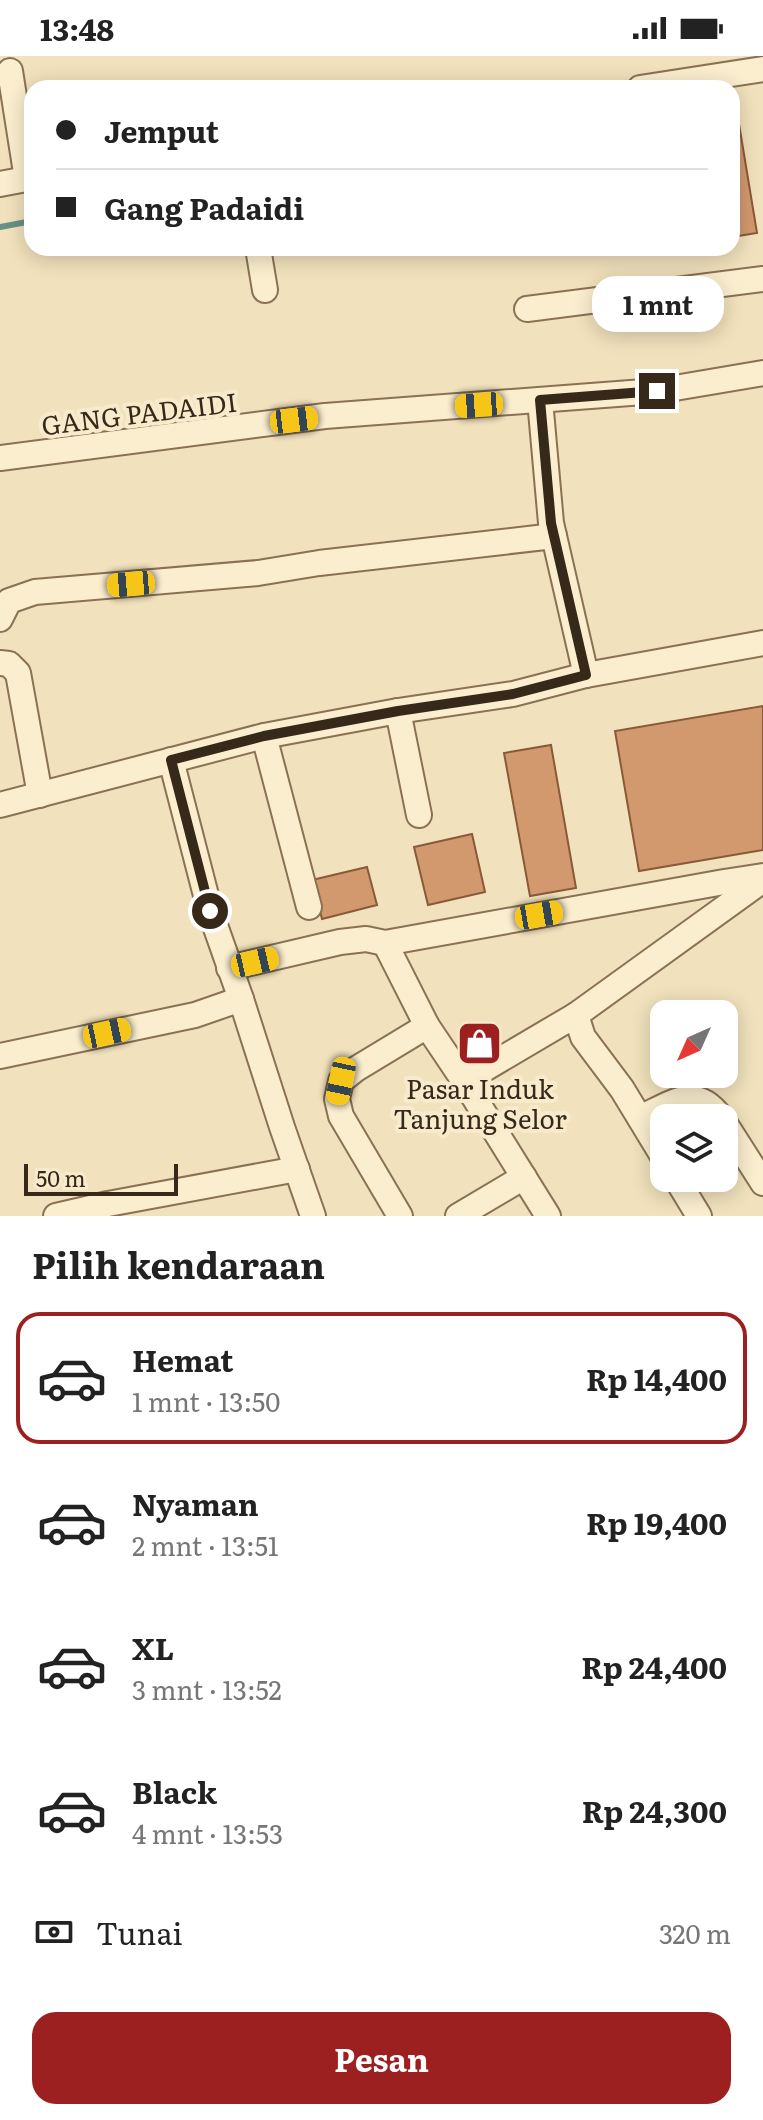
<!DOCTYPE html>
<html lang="id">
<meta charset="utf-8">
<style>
body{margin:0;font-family:Literata,serif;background:#f2f2f2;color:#222;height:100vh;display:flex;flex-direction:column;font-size:30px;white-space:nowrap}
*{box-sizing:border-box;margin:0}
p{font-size:26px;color:#767676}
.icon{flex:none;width:44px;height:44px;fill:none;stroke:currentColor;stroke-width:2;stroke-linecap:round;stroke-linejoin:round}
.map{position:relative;height:1160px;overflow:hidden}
.sheet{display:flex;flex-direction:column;background:#fff;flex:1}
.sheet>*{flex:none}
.guide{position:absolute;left:24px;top:24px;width:716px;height:176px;border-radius:24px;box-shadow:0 4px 20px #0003;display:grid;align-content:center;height:176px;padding:0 32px;background:#fff}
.needle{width:52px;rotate:225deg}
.tools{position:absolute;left:650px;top:944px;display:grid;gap:16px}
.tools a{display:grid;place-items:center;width:88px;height:88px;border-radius:16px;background:#fff;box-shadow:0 4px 20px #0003;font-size:40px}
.scale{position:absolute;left:24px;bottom:20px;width:154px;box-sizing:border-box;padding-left:8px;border:4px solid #37291a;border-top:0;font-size:22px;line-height:28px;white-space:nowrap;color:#37291a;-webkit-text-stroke:6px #f8ebcc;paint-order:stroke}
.end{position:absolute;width:36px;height:36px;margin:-18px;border:10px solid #37291a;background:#fff;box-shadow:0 0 0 4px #fff}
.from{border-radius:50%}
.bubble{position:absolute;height:56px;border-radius:24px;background:#fff;box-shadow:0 4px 20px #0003;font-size:26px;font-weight:700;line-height:56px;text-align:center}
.car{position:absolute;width:24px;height:48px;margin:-24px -12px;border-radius:10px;box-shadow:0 0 6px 2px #0007;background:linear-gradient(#f5c518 24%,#345 0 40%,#f5c518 0 76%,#345 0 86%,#f5c518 0)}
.guide b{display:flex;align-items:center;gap:28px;height:76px;font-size:30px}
.guide b+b{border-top:2px solid #e0e0e0}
.guide i{width:20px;height:20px;background:#222}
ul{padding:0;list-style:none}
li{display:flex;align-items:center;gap:24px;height:132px;margin:0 16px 12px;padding:0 16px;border:4px solid transparent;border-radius:24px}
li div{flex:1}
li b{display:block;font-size:30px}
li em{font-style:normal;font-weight:700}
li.active{border-color:#9d2020}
li>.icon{width:72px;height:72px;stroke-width:1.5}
h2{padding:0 32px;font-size:36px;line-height:96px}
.pay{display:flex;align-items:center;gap:20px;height:88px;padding:0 32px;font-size:30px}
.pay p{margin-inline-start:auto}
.action{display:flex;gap:16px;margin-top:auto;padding:16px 32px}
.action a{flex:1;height:92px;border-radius:24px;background:#9d2020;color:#fff;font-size:32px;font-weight:700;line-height:92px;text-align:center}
.status{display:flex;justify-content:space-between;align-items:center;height:56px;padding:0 40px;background:#fff;direction:ltr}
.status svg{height:22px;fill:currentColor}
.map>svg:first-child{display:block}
</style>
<div class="status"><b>13:48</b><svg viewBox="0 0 49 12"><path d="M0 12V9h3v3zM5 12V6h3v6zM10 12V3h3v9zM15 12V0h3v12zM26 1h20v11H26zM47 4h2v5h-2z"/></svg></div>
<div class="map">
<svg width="763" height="1160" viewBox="0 0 763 1160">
<rect width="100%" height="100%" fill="#f1e1bc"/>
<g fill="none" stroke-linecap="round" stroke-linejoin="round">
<!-- stream -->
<path stroke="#679086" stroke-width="6" d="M0 171 32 165"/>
</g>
<!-- building -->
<g fill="#d2996f" stroke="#8a5938" stroke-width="2">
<path d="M739 68 757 177 732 181V69Z"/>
<path d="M763 650V794L639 815 615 675Z"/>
<path d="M551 689 576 832 530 840 504 697Z"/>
<path d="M472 778 485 836 428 849 414 791Z"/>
<path d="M367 811 377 849 322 863 312 824Z"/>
</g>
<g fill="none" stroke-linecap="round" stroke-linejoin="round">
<defs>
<g id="minor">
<path d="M10 15 27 123"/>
<path d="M640 32 763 13"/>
<path d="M0 128 32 122"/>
<path d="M258 192 265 234"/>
<path d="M527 253 763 223"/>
<path d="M540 344 551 467 586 619"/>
<path d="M0 402 325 360 657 335 763 317"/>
<path d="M0 563 9 545 35 536 258 517 319 507 554 480"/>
<path d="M0 607 9 608 18 617 40 739"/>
<path d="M398 655 419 759"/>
<path d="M264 680 309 851"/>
<path d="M0 749 264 680 398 655 513 638 586 619 763 587"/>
<path d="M385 887 427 970 464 1025 576 959 583 981 622 1033 664 1102"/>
<path d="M229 912 340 886 366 883 385 887 724 826 763 820"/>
<path d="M241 943 282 1071 313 1160"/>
<path d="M576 959 763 824"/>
<path d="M0 1000 195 959 241 943 210 855 171 704"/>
<path d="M464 1025 548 1160"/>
<path d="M640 1062C672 1047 696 1027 721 1062"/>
<path d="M724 1066 763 1127"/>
<path d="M676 1122 699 1160"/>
<path d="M56 1160 108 1148 297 1113"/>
<path d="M400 1160 341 1060 337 1043 341 1025 356 1013 427 970"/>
<path d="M458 1160 524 1121"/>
</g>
</defs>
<!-- minor casing -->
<use href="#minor" stroke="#8a7154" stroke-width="28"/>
<!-- minor -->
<use href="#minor" stroke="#fbeecf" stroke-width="24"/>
</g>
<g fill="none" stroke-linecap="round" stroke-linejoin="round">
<!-- route -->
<path stroke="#37291a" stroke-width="10" d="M210 855 171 704 264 680 398 655 513 638 586 619 551 467 540 344 657 335"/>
</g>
<!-- icons -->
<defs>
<symbol id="shop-square" viewBox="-11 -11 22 22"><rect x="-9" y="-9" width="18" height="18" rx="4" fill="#9d2020" stroke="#f8ebcc"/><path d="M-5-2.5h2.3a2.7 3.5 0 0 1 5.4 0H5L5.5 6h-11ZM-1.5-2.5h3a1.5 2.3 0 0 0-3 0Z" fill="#fff"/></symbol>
</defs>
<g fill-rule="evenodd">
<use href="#shop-square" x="454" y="962" width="51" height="51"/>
</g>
<g text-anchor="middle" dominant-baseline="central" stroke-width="8" stroke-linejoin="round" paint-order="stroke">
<!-- street labels -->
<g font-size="26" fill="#37291a" stroke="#f8ebcc">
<text transform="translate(139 356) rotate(-7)">GANG PADAIDI</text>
</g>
<!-- poi labels -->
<g font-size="26" fill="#37291a" stroke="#f8ebcc">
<text x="480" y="1031">Pasar Induk<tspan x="480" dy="30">Tanjung Selor</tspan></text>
</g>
</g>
</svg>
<div class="tools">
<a><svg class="needle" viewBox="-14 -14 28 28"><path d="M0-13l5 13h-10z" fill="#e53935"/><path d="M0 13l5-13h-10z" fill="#767676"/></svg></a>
<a><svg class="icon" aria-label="layers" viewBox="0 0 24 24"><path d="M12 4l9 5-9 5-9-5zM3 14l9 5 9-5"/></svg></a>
</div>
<div class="scale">50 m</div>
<i class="end from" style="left:210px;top:855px"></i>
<i class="end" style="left:657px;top:335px"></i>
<div class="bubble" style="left:592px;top:220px;width:132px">1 mnt</div>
<i class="car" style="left:479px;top:349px;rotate:266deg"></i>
<i class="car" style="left:294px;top:364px;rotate:83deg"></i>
<i class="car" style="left:131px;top:528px;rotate:265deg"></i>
<i class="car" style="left:539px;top:859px;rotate:80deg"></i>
<i class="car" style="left:255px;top:906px;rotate:77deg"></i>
<i class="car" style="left:107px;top:977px;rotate:78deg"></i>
<i class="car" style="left:341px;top:1025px;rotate:192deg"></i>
<div class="guide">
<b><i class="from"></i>Jemput</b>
<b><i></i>Gang Padaidi</b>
</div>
</div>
<section class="sheet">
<h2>Pilih kendaraan</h2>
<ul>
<li class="active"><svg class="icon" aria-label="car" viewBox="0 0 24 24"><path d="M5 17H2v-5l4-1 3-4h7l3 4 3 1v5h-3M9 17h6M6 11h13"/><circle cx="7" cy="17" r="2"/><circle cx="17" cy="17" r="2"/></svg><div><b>Hemat</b><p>1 mnt · 13:50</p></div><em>Rp 14,400</em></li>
<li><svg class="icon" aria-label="car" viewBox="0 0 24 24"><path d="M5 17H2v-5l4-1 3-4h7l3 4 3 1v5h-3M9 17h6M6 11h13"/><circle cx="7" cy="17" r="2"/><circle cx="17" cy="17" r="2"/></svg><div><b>Nyaman</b><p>2 mnt · 13:51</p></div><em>Rp 19,400</em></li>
<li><svg class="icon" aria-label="car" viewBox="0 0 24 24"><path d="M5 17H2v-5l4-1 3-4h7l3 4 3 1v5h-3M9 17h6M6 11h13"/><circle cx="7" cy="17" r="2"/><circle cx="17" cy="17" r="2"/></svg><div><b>XL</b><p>3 mnt · 13:52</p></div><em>Rp 24,400</em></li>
<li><svg class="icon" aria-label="car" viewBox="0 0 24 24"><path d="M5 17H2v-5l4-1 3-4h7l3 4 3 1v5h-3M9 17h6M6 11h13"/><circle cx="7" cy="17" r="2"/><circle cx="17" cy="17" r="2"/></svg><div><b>Black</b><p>4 mnt · 13:53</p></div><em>Rp 24,300</em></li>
</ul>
<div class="pay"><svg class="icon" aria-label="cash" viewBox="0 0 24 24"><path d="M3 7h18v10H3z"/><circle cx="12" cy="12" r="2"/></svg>Tunai<p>320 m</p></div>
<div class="action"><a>Pesan</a></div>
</section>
